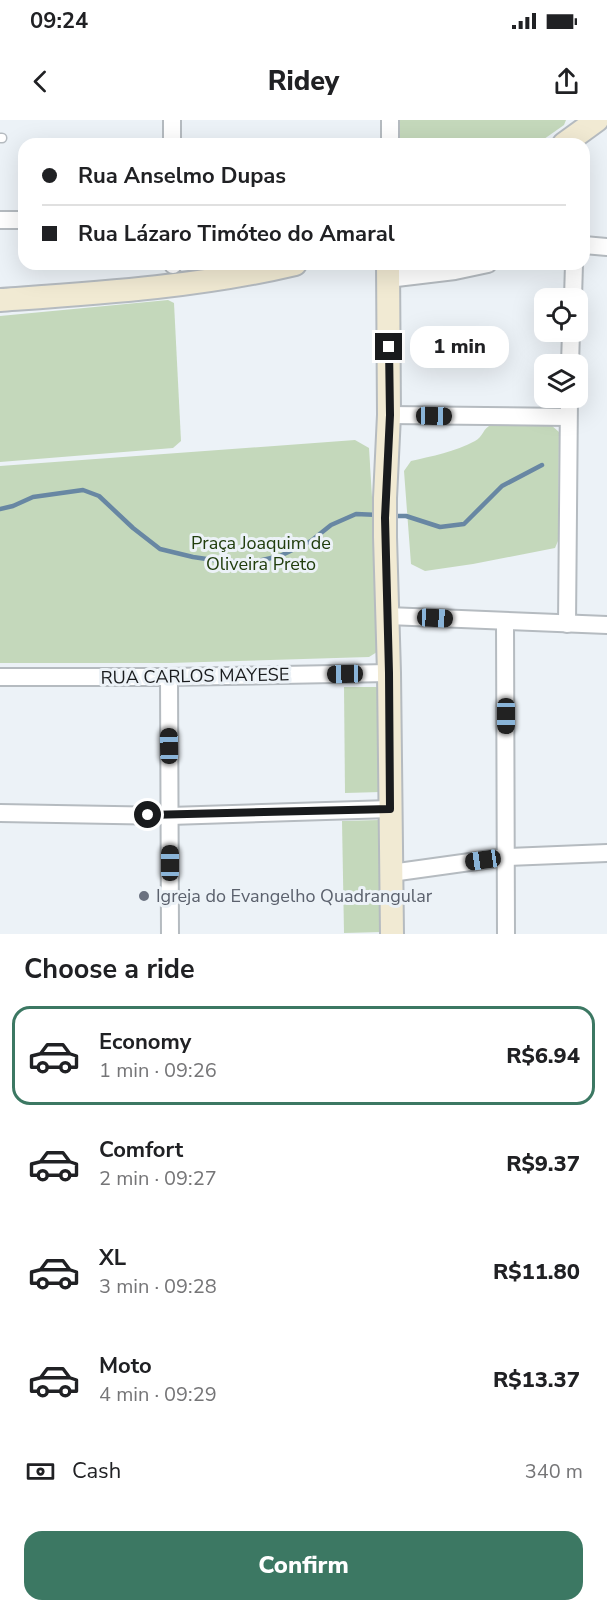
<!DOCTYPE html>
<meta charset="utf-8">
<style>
body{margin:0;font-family:"Nunito Sans",sans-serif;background:#f6f6f6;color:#202124;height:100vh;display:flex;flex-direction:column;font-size:22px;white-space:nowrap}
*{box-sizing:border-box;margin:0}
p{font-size:20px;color:#757577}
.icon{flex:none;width:33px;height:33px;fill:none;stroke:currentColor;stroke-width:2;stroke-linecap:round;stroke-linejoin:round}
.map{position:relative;height:814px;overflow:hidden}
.panel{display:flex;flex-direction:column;background:#fff;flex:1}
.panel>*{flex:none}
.hud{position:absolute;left:18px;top:18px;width:572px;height:132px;border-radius:18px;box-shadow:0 6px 24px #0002;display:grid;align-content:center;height:132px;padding:0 24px;background:#fff}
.tools{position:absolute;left:534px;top:168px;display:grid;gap:12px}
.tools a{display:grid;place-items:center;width:54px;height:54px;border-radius:12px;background:#fff;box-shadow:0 6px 24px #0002;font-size:30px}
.end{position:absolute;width:27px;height:27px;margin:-14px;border:8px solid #191b1d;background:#fff;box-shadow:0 0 0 3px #fff}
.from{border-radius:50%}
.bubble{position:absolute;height:42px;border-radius:18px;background:#fff;box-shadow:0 6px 24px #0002;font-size:20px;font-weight:800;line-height:42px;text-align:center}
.car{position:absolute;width:18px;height:36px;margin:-18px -9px;border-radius:8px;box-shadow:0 0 4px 2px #0007;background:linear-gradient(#222 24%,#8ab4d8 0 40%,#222 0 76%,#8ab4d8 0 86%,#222 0)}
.hud b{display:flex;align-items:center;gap:21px;height:57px;font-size:22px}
.hud b+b{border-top:2px solid #e0e0e0}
.hud i{width:15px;height:15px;background:#202124}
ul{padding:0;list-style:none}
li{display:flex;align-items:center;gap:18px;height:99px;margin:0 12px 9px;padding:0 12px;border:3px solid transparent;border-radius:18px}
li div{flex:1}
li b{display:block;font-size:22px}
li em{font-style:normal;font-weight:800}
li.current{border-color:#3c7863}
li>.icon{width:54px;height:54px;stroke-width:1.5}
h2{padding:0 24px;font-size:27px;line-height:72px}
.pay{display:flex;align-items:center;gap:15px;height:66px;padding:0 24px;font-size:22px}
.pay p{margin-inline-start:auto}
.cta{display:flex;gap:12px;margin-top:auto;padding:12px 24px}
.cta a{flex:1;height:69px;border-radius:18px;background:#3c7863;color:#fff;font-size:24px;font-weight:800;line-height:69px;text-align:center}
.status{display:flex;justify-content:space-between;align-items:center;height:42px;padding:0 30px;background:#fff;direction:ltr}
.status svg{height:16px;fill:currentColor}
header{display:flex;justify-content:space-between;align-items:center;height:78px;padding:0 24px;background:#fff;font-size:27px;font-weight:800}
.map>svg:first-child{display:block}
</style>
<div class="status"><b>09:24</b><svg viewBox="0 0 49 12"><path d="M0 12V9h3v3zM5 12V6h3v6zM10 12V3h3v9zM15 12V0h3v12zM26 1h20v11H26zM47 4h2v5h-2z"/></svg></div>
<header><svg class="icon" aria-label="back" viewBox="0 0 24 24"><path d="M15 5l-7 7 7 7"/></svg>Ridey<svg class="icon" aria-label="share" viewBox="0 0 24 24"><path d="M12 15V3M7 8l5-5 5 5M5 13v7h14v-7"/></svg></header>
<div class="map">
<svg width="607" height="814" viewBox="0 0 607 814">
<rect width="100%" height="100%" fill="#ecf2f7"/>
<!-- green -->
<g fill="#c4d8bb">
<path d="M400 0H566L564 5 537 24H400Z"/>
<path d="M168 180 174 183 181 321 173 328 0 342V196Z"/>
<path d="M491 305H551L559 312 558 421 555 428 473 444 425 451 411 444 404 351 411 341C432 336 455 332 475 321 483 317 483 308 491 305Z"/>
<path d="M355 320 369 328 381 525 377 532 369 537 169 543H0V346Z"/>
<path d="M344 567H380L381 672 345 673Z"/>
<path d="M380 700 382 812 344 813 342 701Z"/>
</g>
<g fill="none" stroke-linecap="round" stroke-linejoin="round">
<!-- stream -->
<g stroke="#6887a3" stroke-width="4.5">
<path d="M0 389 13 386 33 377 83 370 99 376 133 408 160 429 193 437 227 442 258 441 280 436 311 421 331 405 356 394 379 395"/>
<path d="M390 396H406L440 407 464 404 502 366 542 345"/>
</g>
<defs>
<path id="lane" d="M0 18H2"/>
<g id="street">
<path d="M172 24V0"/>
<path d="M390 24V0"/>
<path d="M0 100H24"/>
<path d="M584 125 607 127"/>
<path d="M173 144V145"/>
<path d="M388 159 455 151 488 144"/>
<path d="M573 178 574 144"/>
<path d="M570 244 571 212"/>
<path d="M389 295 568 297"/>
<path d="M388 496 607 505"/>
<path d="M505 502 506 814"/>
<path d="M567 504 569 278"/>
<path d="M0 557H169L389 553"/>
<path d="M169 557 170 814"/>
<path d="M0 693 170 696 390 689"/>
<path d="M391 753 506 737 607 733"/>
</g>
<g id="secondary">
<path d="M564 24 597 0"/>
<path d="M388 144 389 295 385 378V417L389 553 392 814"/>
<path d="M0 180C99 173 198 167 295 144"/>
</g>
</defs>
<!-- lane casing -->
<use href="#lane" stroke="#b5bbc0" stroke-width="11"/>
<!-- street casing -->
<use href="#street" stroke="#b5bbc0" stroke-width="20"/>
<!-- secondary casing -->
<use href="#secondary" stroke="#b5bbc0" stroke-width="26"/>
<!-- lane -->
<use href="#lane" stroke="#fff" stroke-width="8"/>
<!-- street -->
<use href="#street" stroke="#fff" stroke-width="16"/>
<!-- secondary -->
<use href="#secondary" stroke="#f1ead3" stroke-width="22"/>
</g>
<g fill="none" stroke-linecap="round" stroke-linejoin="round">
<!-- route -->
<path stroke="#191b1d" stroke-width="8" d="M148 695 390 689 389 553 385 398 390 295 389 227"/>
</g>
<!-- markers -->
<circle fill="#6b7280" stroke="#ecf2f7" stroke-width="2" cx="144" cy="776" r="6"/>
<g text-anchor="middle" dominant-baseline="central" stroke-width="6" stroke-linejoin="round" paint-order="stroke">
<!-- park labels -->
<g font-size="18" fill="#203d0c" stroke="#ecf2f7">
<text x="261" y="423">Praça Joaquim de<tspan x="261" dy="21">Oliveira Preto</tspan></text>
</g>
<!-- street labels -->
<g font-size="18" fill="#191b1d" stroke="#ecf2f7">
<text transform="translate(195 556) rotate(-1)">RUA CARLOS MAYESE</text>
</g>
<!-- worship labels -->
<g font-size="18" fill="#5b616d" stroke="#ecf2f7" text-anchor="start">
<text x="156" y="776">Igreja do Evangelho Quadrangular</text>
</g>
</g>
</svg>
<div class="tools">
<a><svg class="icon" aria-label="locate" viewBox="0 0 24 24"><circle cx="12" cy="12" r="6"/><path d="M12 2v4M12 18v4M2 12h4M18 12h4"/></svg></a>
<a><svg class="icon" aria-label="layers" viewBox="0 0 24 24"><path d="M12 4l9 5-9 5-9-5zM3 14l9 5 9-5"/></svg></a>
</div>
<i class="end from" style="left:148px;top:695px"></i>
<i class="end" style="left:389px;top:227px"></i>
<div class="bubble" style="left:410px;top:206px;width:99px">1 min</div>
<i class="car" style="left:434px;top:296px;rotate:91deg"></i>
<i class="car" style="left:435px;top:498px;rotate:93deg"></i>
<i class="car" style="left:345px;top:554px;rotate:269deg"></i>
<i class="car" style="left:506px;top:596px;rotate:180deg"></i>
<i class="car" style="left:169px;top:626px;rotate:359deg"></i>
<i class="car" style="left:483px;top:740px;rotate:262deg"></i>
<i class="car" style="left:170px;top:743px;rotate:0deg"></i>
<div class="hud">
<b><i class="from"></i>Rua Anselmo Dupas</b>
<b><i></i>Rua Lázaro Timóteo do Amaral</b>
</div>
</div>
<section class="panel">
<h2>Choose a ride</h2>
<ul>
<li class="current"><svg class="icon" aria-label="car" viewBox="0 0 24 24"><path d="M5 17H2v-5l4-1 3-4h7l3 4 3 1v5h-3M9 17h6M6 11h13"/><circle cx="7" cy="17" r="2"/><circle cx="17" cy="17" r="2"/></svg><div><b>Economy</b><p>1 min · 09:26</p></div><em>R$6.94</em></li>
<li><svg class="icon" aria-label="car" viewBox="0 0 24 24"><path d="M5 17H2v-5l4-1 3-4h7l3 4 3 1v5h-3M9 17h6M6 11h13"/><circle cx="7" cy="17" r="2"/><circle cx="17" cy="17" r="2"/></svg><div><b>Comfort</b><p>2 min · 09:27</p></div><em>R$9.37</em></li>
<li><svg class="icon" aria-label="car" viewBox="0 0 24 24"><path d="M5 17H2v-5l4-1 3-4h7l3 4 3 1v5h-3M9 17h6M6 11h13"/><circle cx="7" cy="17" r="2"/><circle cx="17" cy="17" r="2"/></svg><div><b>XL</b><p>3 min · 09:28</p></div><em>R$11.80</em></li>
<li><svg class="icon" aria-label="car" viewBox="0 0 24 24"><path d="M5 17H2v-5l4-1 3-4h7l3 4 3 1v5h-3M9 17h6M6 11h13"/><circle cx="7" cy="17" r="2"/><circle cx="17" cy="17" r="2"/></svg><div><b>Moto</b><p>4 min · 09:29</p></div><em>R$13.37</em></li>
</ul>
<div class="pay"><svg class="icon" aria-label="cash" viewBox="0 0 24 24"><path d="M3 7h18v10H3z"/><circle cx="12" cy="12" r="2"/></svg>Cash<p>340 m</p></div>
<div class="cta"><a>Confirm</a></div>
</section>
